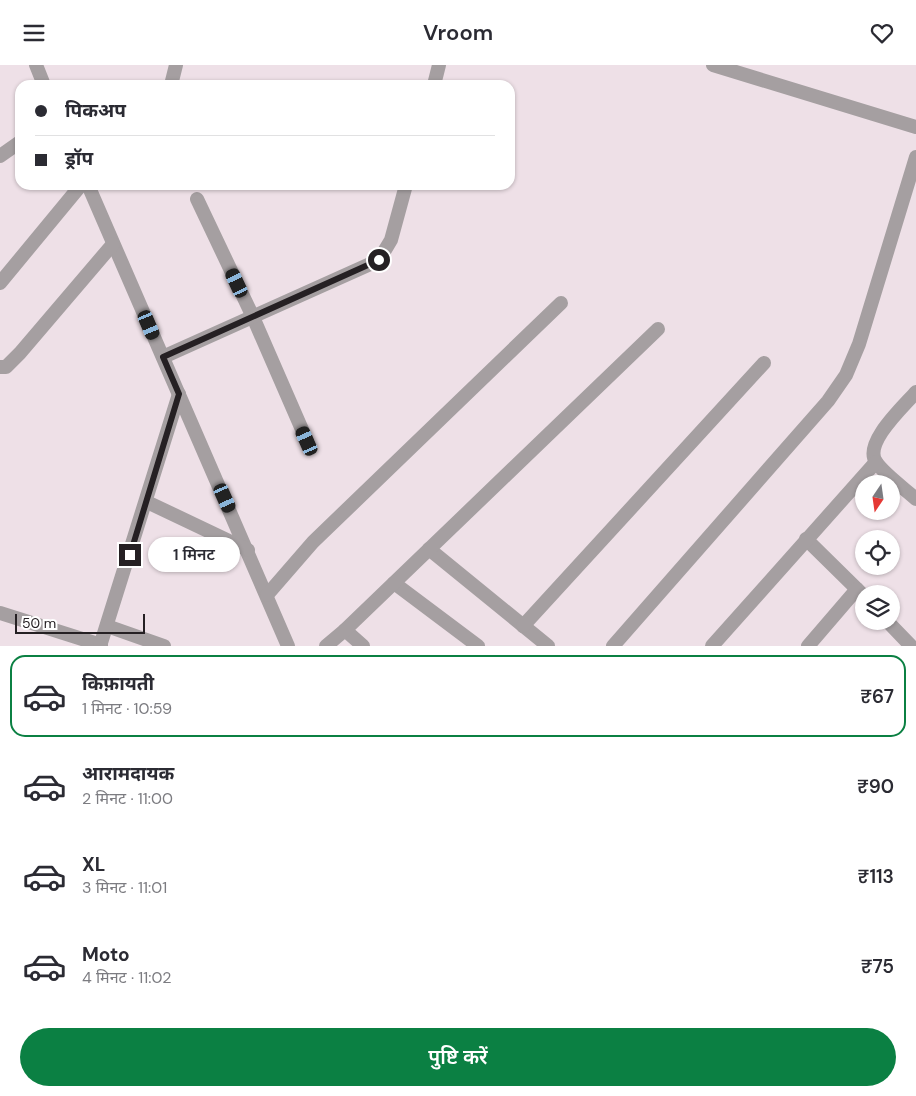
<!DOCTYPE html>
<html lang="hi">
<meta charset="utf-8">
<style>
body{margin:0;font-family:"DM Sans","Noto Sans Devanagari",sans-serif;background:#f2f2f3;color:#2b2b33;height:100vh;display:flex;flex-direction:column;font-size:19px;white-space:nowrap}
*{box-sizing:border-box;margin:0}
p{font-size:16px;color:#7c7c81}
.icon{flex:none;width:28px;height:28px;fill:none;stroke:currentColor;stroke-width:2;stroke-linecap:round;stroke-linejoin:round}
.map{position:relative;height:581px;overflow:hidden}
.details{display:flex;flex-direction:column;background:#fff;flex:1}
.details>*{flex:none}
.banner{position:absolute;left:15px;top:15px;width:500px;height:110px;border-radius:15px;box-shadow:0 1px 4px #0004;display:grid;align-content:center;height:110px;padding:0 20px;background:#fff}
.needle{width:32px;rotate:193deg}
.tools{position:absolute;left:855px;top:410px;display:grid;gap:10px}
.tools a{display:grid;place-items:center;width:45px;height:45px;border-radius:50%;background:#fff;box-shadow:0 1px 4px #0004;font-size:25px}
.scale{position:absolute;left:15px;bottom:12px;width:130px;box-sizing:border-box;padding-left:5px;border:2px solid #252023;border-top:0;font-size:14px;line-height:18px;white-space:nowrap;color:#252023;-webkit-text-stroke:4px #fff;paint-order:stroke}
.end{position:absolute;width:22px;height:22px;margin:-11px;border:6px solid #252023;background:#fff;box-shadow:0 0 0 2px #fff}
.from{border-radius:50%}
.bubble{position:absolute;height:35px;border-radius:18px;background:#fff;box-shadow:0 1px 4px #0004;font-size:16px;font-weight:600;line-height:35px;text-align:center}
.car{position:absolute;width:15px;height:30px;margin:-15px -8px;border-radius:6px;box-shadow:0 0 4px 1px #0007;background:linear-gradient(#222 24%,#8ab4d8 0 40%,#222 0 76%,#8ab4d8 0 86%,#222 0)}
.banner b{display:flex;align-items:center;gap:18px;height:48px;font-size:19px}
.banner b+b{border-top:1px solid #e1e1e2}
.banner i{width:12px;height:12px;background:#2b2b33}
ul{padding:9px 0 0;list-style:none}
li{display:flex;align-items:center;gap:15px;height:82px;margin:0 10px 8px;padding:0 10px;border:2px solid transparent;border-radius:15px}
li div{flex:1}
li b{display:block;font-size:19px}
li em{font-style:normal;font-weight:600}
li.active{border-color:#0b8043}
li>.icon{width:45px;height:45px;stroke-width:1.5}
.cta{display:flex;gap:10px;margin-top:auto;padding:10px 20px}
.cta a{flex:1;height:58px;border-radius:30px;background:#0b8043;color:#fff;font-size:20px;font-weight:600;line-height:58px;text-align:center}
header{display:flex;justify-content:space-between;align-items:center;height:65px;padding:0 20px;background:#fff;font-size:22px;font-weight:600}
.map>svg:first-child{display:block}
</style>
<header><svg class="icon" aria-label="menu" viewBox="0 0 24 24"><path d="M4 6h16M4 12h16M4 18h16"/></svg>Vroom<svg class="icon" aria-label="heart" viewBox="0 0 24 24"><path d="M12 20l-8-8c-3-5 5-10 8-4 3-6 11-1 8 4z"/></svg></header>
<div class="map">
<svg width="916" height="581" viewBox="0 0 916 581">
<rect width="100%" height="100%" fill="#eee0e7"/>
<g fill="none" stroke-linecap="round" stroke-linejoin="round">
<!-- minor -->
<g stroke="#a59fa1" stroke-width="14">
<path d="M36 0 44 20"/>
<path d="M713 0 916 62"/>
<path d="M171 20 176 0"/>
<path d="M434 20 439 0"/>
<path d="M0 91 20 77"/>
<path d="M88 120 288 581"/>
<path d="M197 134 253 252 307 376"/>
<path d="M0 218 81 120"/>
<path d="M163 292 379 195 391 175 406 120"/>
<path d="M0 302H6L20 288 113 179"/>
<path d="M916 327C904 341 863 378 876 397 884 409 905 424 916 434"/>
<path d="M147 437 248 485"/>
<path d="M806 474 864 531"/>
<path d="M429 484 548 581"/>
<path d="M394 518 478 581"/>
<path d="M267 530 313 477 561 238"/>
<path d="M0 548 101 580"/>
<path d="M887 556 911 581"/>
<path d="M107 561 164 581"/>
<path d="M523 561 764 298"/>
<path d="M345 565 363 581"/>
<path d="M100 581 179 329"/>
<path d="M326 581 345 565 658 264"/>
<path d="M613 581 828 336 846 310 859 279 916 92"/>
<path d="M712 581 876 397"/>
<path d="M808 581 857 524"/>
</g>
</g>
<g fill="none" stroke-linecap="round" stroke-linejoin="round">
<!-- route -->
<path stroke="#252023" stroke-width="6" d="M130 490 179 329 163 292 379 195"/>
</g>
</svg>
<div class="tools">
<a><svg class="needle" viewBox="-14 -14 28 28"><path d="M0-13l5 13h-10z" fill="#e53935"/><path d="M0 13l5-13h-10z" fill="#7c7c81"/></svg></a>
<a><svg class="icon" aria-label="locate" viewBox="0 0 24 24"><circle cx="12" cy="12" r="6"/><path d="M12 2v4M12 18v4M2 12h4M18 12h4"/></svg></a>
<a><svg class="icon" aria-label="layers" viewBox="0 0 24 24"><path d="M12 4l9 5-9 5-9-5zM3 14l9 5 9-5"/></svg></a>
</div>
<div class="scale">50 m</div>
<i class="end from" style="left:379px;top:195px"></i>
<i class="end" style="left:130px;top:490px"></i>
<div class="bubble" style="left:148px;top:472px;width:92px">1 मिनट</div>
<i class="car" style="left:237px;top:218px;rotate:335deg"></i>
<i class="car" style="left:149px;top:260px;rotate:157deg"></i>
<i class="car" style="left:307px;top:376px;rotate:336deg"></i>
<i class="car" style="left:225px;top:433px;rotate:156deg"></i>
<div class="banner">
<b><i class="from"></i>पिकअप</b>
<b><i></i>ड्रॉप</b>
</div>
</div>
<section class="details">
<ul>
<li class="active"><svg class="icon" aria-label="car" viewBox="0 0 24 24"><path d="M5 17H2v-5l4-1 3-4h7l3 4 3 1v5h-3M9 17h6M6 11h13"/><circle cx="7" cy="17" r="2"/><circle cx="17" cy="17" r="2"/></svg><div><b>किफ़ायती</b><p>1 मिनट · 10:59</p></div><em>₹67</em></li>
<li><svg class="icon" aria-label="car" viewBox="0 0 24 24"><path d="M5 17H2v-5l4-1 3-4h7l3 4 3 1v5h-3M9 17h6M6 11h13"/><circle cx="7" cy="17" r="2"/><circle cx="17" cy="17" r="2"/></svg><div><b>आरामदायक</b><p>2 मिनट · 11:00</p></div><em>₹90</em></li>
<li><svg class="icon" aria-label="car" viewBox="0 0 24 24"><path d="M5 17H2v-5l4-1 3-4h7l3 4 3 1v5h-3M9 17h6M6 11h13"/><circle cx="7" cy="17" r="2"/><circle cx="17" cy="17" r="2"/></svg><div><b>XL</b><p>3 मिनट · 11:01</p></div><em>₹113</em></li>
<li><svg class="icon" aria-label="car" viewBox="0 0 24 24"><path d="M5 17H2v-5l4-1 3-4h7l3 4 3 1v5h-3M9 17h6M6 11h13"/><circle cx="7" cy="17" r="2"/><circle cx="17" cy="17" r="2"/></svg><div><b>Moto</b><p>4 मिनट · 11:02</p></div><em>₹75</em></li>
</ul>
<div class="cta"><a>पुष्टि करें</a></div>
</section>
